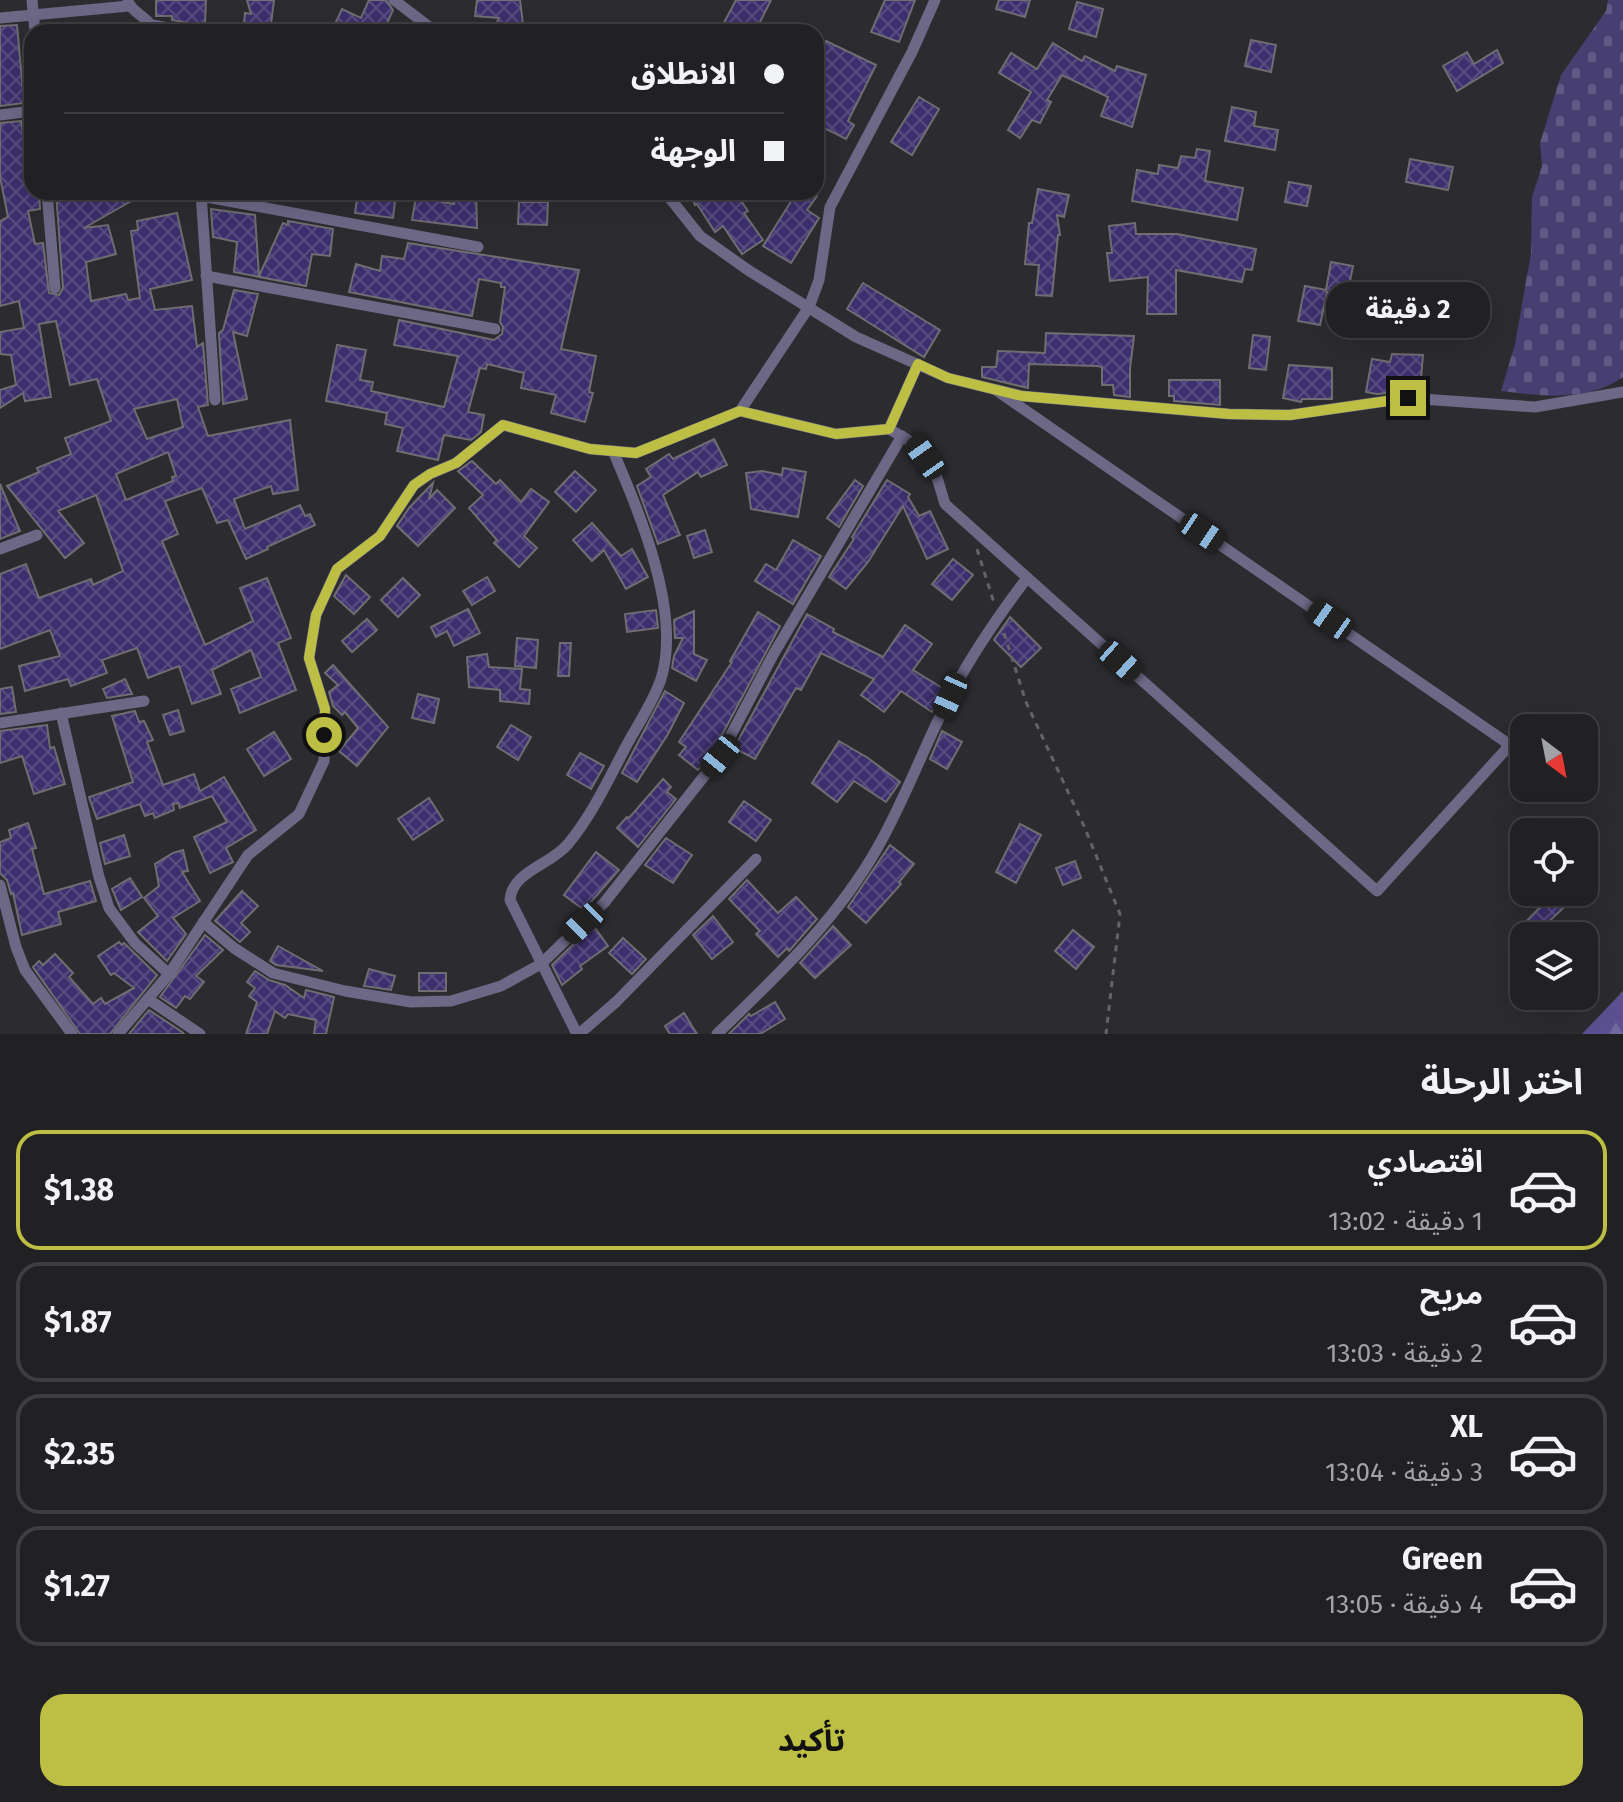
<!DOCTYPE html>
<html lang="ar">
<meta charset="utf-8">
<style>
body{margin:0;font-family:"Fira Sans","Noto Sans Arabic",sans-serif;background:#29292c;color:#f1f3f6;direction:rtl;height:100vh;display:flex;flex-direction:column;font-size:30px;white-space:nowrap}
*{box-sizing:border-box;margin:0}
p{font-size:26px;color:#a2a3a6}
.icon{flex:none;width:44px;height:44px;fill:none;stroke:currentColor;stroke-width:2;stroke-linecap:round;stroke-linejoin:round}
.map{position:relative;height:1034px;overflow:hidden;direction:ltr}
.panel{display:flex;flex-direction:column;background:#212124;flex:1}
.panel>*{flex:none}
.hud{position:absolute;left:24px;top:24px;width:800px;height:176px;border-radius:24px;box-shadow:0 8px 32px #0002,0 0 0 2px #3e3e41;direction:rtl;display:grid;align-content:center;height:176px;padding:0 40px;background:#212124}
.needle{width:52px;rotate:148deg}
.fabs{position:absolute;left:1510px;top:714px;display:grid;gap:16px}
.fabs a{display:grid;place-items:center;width:88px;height:88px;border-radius:16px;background:#212124;box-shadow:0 8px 32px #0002,0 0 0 2px #3e3e41;font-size:40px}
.end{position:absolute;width:36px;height:36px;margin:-18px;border:10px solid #bcbf43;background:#111;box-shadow:0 0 0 4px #111}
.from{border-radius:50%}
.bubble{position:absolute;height:56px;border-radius:24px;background:#212124;box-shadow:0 8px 32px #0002,0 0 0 2px #3e3e41;font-size:26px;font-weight:700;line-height:56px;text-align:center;direction:rtl}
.car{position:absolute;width:24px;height:48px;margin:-24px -12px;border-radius:10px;box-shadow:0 0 6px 2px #0007;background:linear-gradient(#222 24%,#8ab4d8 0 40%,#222 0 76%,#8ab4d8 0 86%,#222 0)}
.hud b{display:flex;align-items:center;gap:28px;height:76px;font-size:30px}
.hud b+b{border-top:2px solid #3e3e41}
.hud i{width:20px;height:20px;background:#f1f3f6}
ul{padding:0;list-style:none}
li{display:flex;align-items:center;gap:24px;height:120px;margin:0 16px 12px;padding:0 24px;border:4px solid #3e3e41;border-radius:24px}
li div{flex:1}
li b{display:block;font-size:30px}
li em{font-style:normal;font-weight:700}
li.active{border-color:#bcbf43}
li>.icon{width:72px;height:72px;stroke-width:1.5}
h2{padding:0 40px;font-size:36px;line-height:96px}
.cta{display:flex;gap:16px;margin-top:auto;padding:16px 40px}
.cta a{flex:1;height:92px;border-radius:24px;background:#bcbf43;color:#111;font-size:32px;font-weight:700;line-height:92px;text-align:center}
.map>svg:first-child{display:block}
</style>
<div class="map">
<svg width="1623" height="1034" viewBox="0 0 1623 1034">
<defs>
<pattern id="forest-firs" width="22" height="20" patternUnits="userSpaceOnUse" patternTransform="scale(2)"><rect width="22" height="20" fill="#5c5091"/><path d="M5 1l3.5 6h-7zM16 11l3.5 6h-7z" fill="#7268a0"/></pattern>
<pattern id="cemetery-stones" width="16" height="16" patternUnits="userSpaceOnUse" patternTransform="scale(2)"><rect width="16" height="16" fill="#473e71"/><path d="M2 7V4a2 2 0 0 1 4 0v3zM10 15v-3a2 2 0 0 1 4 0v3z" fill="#615984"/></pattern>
<pattern id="building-cross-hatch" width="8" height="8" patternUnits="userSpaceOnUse" patternTransform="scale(2)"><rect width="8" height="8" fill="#3d2f6d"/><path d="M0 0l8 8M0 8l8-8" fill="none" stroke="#584c81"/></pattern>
</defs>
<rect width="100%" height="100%" fill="#2c2c30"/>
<!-- forest -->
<path fill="url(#forest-firs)" d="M1623 991V1034H1582Z"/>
<!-- cemetery -->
<path fill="url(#cemetery-stones)" d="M1608 0H1623V377C1587 402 1543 396 1501 391L1515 344 1531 253 1532 197 1542 166 1540 143 1561 75 1606 11Z"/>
<!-- building -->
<g fill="url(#building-cross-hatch)" stroke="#6e6e72" stroke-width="2" fill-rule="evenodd">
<path d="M156 0H206L205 23H189L172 20V16H156Z"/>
<path d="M247 0H274L270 32H243L245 13 251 14Z"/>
<path d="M369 0H386L393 10 383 32H341L342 28 335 24 342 9 361 18Z"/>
<path d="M477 0H520L524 32H493L499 18 475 16Z"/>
<path d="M736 0H771L755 32H719Z"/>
<path d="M885 0H915L899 42 871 32Z"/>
<path d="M999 0H1030L1025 17 996 9Z"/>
<path d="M1077 2 1103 9 1096 37 1069 29Z"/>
<path d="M17 25 24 103 0 106V26Z"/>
<path d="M1251 40 1276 45 1271 72 1245 66Z"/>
<path d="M826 41 876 65 848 121 854 125 846 139 816 124V64Z"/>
<path d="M1053 43 1082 61 1085 56 1115 71 1117 66 1146 75 1132 127 1101 116 1108 97 1062 75 1047 100 1051 102 1040 123 1032 120 1020 138 1008 130 1031 92 999 73 1011 53 1037 69Z"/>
<path d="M1497 50 1503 63 1457 91 1443 66 1467 52 1474 64Z"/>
<path d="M919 97 939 109 912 155 891 142Z"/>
<path d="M1232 107 1256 112 1254 126 1278 130 1275 150 1225 141Z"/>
<path d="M21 121 32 192 39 193 40 209 28 211 35 244 43 243 49 293 59 295 63 288 56 192H147L84 228 108 225 116 254 86 262 91 301 126 294 128 300 140 298 131 231 138 230 137 221 177 213 192 280 150 289 155 310 192 306 197 347 203 343 208 405 198 407 208 436 290 420 298 490 273 494 271 486 234 499 245 529 300 505 305 516 310 514 315 525 267 547 268 549 246 559 228 520 217 523 202 488 165 501 178 534 162 541 205 645 253 621 240 588 267 578 291 638 278 643 296 690 240 713 231 689 261 677 251 650 212 670 221 694 192 704 179 666 148 678 137 648 102 660 107 673 71 686 68 679 25 691 19 666 60 656 50 630 0 649V574L26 564 39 598 91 579 93 585 123 571 96 495 58 511 84 543 65 558 7 486 39 472 37 468 71 454 65 438 111 421 97 379 70 385 56 321 39 324 51 397 25 401 23 393 0 408V390L16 385 11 355 0 354V332L24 328 19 301 0 306V221L8 217 0 177V123ZM177 399 183 427 147 439 134 409ZM168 452 176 476 172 477 173 481 126 500 116 474Z"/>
<path d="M1197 149 1210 151 1205 181 1243 188 1237 220 1132 201 1137 170 1158 174 1159 165 1178 168 1181 156 1195 158Z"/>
<path d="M1410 159 1453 167 1448 190 1406 182Z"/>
<path d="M1289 182 1311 186 1307 206 1285 202Z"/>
<path d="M1038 189 1069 195 1064 217 1057 215 1060 235H1058L1052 296 1036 295 1039 265 1025 264 1029 223H1032Z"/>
<path d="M358 192 396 193 393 218 355 213Z"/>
<path d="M455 192H476L477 228 412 220 416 197 454 204Z"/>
<path d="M690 192H735L748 211 744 213 763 240 742 254 723 226 715 232 697 204 695 205Z"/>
<path d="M797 192H811L817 196 807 210 819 218 791 263 763 246Z"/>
<path d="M519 202H548L547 225 518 224Z"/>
<path d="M211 209 255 215 259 276 283 223 288 225V221L333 229 330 256 312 254 306 286 234 272 237 242 213 237Z"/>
<path d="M1135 223 1136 234H1177L1256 249 1252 270 1245 269 1242 282 1176 270V314H1147L1148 277 1110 281 1107 253H1112L1109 226Z"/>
<path d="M408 243 579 270 561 349 596 356 589 392 593 393 585 422 551 413 556 395 521 388 524 373 487 364 486 369 480 368 468 412 484 415 481 432 471 440 444 435 438 460 397 451 403 428 385 424 387 413 326 401 337 345 366 350 360 380 373 382 371 391 444 407 458 356 394 345 399 320 494 340 502 334 503 327 500 322 505 287H501V283L479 279 472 316 349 292 356 264 380 271 382 256 404 259Z"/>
<path d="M1331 262 1353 266 1347 296 1327 292 1320 325 1298 321 1305 286 1326 290Z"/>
<path d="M863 283 940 330 924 357 847 309Z"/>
<path d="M234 290 258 294 247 336 233 332 247 399 223 404 219 333 223 330Z"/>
<path d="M1046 333 1134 336 1130 369V397L1114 395 1113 385H1102V367L1097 366 1029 364 1028 388 982 377V367H996L998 351 1045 353Z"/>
<path d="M1253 335 1270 337 1266 370 1249 368Z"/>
<path d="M1392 354 1423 355 1420 390 1377 394 1366 392 1372 359 1390 362Z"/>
<path d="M1289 365 1332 368V399H1302L1301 402 1283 398Z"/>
<path d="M1169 380H1220V405L1174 401V396H1169Z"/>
<path d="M714 439 727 465 701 477 698 472 663 495 680 535 658 544 637 486 651 477 646 469 669 454 673 459Z"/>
<path d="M472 461 496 484 500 480 521 502 531 489 549 502 524 536 537 548 519 567 494 543 497 540 469 508 483 495 458 471Z"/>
<path d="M783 468 806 472 798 517 751 509 746 473 762 471 782 475Z"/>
<path d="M575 471 596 490 576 512 555 492Z"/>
<path d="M855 480 863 486 839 527 827 518Z"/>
<path d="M887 480 910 494 908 497 919 516 930 511 948 549 927 559 903 506 868 562 846 589 829 577 854 539 852 537Z"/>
<path d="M433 483 429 499 437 490 455 508 418 546 397 526 409 508Z"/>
<path d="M0 484 20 531 0 539Z"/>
<path d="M592 523 621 556 632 549 648 577 626 589 604 550 592 561 573 540Z"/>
<path d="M705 530 712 552 694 558 687 536Z"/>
<path d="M793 540 821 556 793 604 755 581 766 564 776 570Z"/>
<path d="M953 559 973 575 952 600 932 584Z"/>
<path d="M346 575 370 597 354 614 334 596Z"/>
<path d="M487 577 495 591 472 605 463 591Z"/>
<path d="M403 578 420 595 398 617 381 600Z"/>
<path d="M468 609 480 633 454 646 447 631 436 637 431 627Z"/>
<path d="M656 610 658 628 627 632 625 614Z"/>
<path d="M694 611V654L707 660 696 681 672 668 674 656 683 638H675L674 620Z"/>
<path d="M758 612 780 626 714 750 698 770 679 755 686 747 679 742 732 662 730 661Z"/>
<path d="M807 614 834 629 833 632 883 657 905 625 932 644 913 670 944 689 932 712 901 691 884 712 861 695 874 679 821 653 801 690 796 688 755 759 734 748Z"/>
<path d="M1010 617 1041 648 1021 667 994 640Z"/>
<path d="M367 619 377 630 352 652 342 641Z"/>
<path d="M517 638 538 640 536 668 515 666Z"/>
<path d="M560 643H571L569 676H558Z"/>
<path d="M487 654 489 667 522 669 520 689 530 690 529 704 500 701V690L469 687 467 657Z"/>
<path d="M333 665 388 727 357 766 339 751 358 728 345 712 342 715 333 706 329 692 338 685 325 673Z"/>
<path d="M125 679 132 694 107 698 103 689Z"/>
<path d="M12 687 16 712 0 714V689Z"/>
<path d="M665 691 684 703 668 734 637 782 622 773Z"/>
<path d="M418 694 439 699 434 723 412 718Z"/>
<path d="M178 710 184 731 170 735 163 715Z"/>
<path d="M135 711 139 722 144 721 153 740 147 742 163 785 194 774 200 791 224 777 256 830 226 848 233 862 210 873 194 837 227 822 212 796 180 808 178 803 173 804 174 810 155 818 153 813 145 816 140 804 97 819 89 797 133 782 112 716Z"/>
<path d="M47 725 50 748 54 747 65 784 34 794 22 756 0 763V731Z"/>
<path d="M511 725 531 737 518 760 497 747Z"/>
<path d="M942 731 962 742 947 769 930 759Z"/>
<path d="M274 732 291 759 264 776 247 749Z"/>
<path d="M839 741 868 758 900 782 886 802 854 781 837 802 812 783Z"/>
<path d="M580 753 604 766 591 789 567 775Z"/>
<path d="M663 779 671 787 667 792 676 799 638 847 617 828 627 817 629 818Z"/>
<path d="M429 798 443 820 413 840 398 819Z"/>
<path d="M744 801 771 820 756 841 729 822Z"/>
<path d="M28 823 36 848 32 849 44 894 90 881 96 901 58 912 61 924 22 935 13 893 11 894 7 880 0 873V842L11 838 9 830Z"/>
<path d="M1020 824 1041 835 1016 883 996 872Z"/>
<path d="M124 835 130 856 105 864 100 843Z"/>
<path d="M666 838 692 855 673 883 645 865Z"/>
<path d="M890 845 914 864 899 882 901 884 866 923 848 907Z"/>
<path d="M183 850 188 871 182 872 200 901 173 918 186 934 167 961 138 932 158 916 144 898 159 886 155 864 173 853Z"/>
<path d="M596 852 619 870 584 910 564 895Z"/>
<path d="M1075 861 1081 878 1063 885 1056 868Z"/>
<path d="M130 878 142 897 121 910 112 889Z"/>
<path d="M747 880 778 913 796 897 817 919 789 951 787 948 778 957 756 934 760 931 729 899Z"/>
<path d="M242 891 258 906 241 923 250 932 240 942 215 921Z"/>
<path d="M1555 892H1580L1540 930 1547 936H1524V954L1509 939Z"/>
<path d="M713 916 733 942 712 959 693 935Z"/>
<path d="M593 925 608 946 580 966 582 969 562 985 552 965Z"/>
<path d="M833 926 851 945 815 978 800 963Z"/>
<path d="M1073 930 1094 947 1076 969 1055 951Z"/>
<path d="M205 935 223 950 196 976 204 982 190 999 185 996 176 1008 160 997Z"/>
<path d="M623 938 646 959 632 974 609 953Z"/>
<path d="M119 942 122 945 124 943 157 975 110 1034H80L33 967 39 961 43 965 55 954 73 973 69 977 93 1004 101 998 105 1004 134 988 114 973 111 975 98 956Z"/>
<path d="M278 946 323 971 276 965 270 961Z"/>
<path d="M369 969 395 976 391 990 364 986Z"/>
<path d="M255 971 269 980 285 985 304 998 306 990 334 997 326 1034H314L316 1020 288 1014 285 1018 275 1011 267 1034H246L257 1002 249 996 255 988 247 982Z"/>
<rect x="419" y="973" width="27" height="18"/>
<path d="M775 1002 785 1019 760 1034H729L749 1014 751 1016Z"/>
<path d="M149 1010 182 1032 184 1034H129Z"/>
<path d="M684 1013 697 1034H670L665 1026Z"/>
</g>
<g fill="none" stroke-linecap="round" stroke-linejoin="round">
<!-- path -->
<g stroke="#646468" stroke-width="3" stroke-dasharray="6 6" stroke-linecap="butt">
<path d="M977 549 994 603"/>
<path d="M1004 633 1026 702 1084 826 1120 914 1106 1034"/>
</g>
<!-- street -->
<g stroke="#6c6886" stroke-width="11">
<path d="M32 0 35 32"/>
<path d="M394 0 436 32"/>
<path d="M128 1C132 14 151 17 153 32"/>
<path d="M0 18 129 6"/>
<path d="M152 25 190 32"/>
<path d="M0 115 32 111"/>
<path d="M47 192 55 288"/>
<path d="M665 192 700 236 748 270 856 337 948 378 1022 396 1229 414 1290 415 1408 398 1535 407 1623 392"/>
<path d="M201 193 215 400"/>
<path d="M201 196 478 247"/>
<path d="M206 276 495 329"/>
<path d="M740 411 836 434 889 429 915 444 935 471 945 504 1377 891 1510 745 996 390"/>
<path d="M889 429 918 364"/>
<path d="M0 549 37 535"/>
<path d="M61 713 99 877 109 908 135 943 169 974"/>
<path d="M0 723 144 701"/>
<path d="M0 885 16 947 25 970 72 1034"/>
<path d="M203 922 234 948 273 973 345 991 411 1002 451 1001 501 986 541 964 604 903 720 756 773 655 902 436"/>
<path d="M148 999 200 1034"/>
<path d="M118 1034 169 974 248 855 299 814 324 761 325 709 309 658 316 615 337 569 380 536 414 485 430 474 456 463 503 425 590 449 636 453 740 411 809 307 819 280 830 207 912 52 935 0"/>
<path d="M577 1034 510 900C512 871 551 865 568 844 591 816 608 781 624 750 636 727 653 703 661 679 682 612 639 512 613 451"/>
<path d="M579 1034 616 1002 756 859"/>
<path d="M717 1034C777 976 838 919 879 845 906 797 925 744 950 696 972 654 999 615 1027 578"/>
</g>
</g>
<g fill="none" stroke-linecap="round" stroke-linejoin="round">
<!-- route -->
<path stroke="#bcbf43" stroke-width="10" d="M324 735 325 709 309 658 316 615 337 569 380 536 414 485 430 474 456 463 503 425 590 449 636 453 740 411 836 434 889 429 918 364 948 378 1022 396 1229 414 1290 415 1408 398"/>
</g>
</svg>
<div class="fabs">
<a><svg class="needle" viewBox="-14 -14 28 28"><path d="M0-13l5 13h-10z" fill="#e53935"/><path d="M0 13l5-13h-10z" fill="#a2a3a6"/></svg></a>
<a><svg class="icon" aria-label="locate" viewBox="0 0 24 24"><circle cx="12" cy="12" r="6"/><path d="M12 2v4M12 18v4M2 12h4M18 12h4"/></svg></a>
<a><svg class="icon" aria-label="layers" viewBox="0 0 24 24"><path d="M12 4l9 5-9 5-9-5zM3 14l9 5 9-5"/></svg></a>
</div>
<i class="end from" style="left:324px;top:735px"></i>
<i class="end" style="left:1408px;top:398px"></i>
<div class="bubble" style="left:1326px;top:282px;width:164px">2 دقيقة</div>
<i class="car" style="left:925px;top:457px;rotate:325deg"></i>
<i class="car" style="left:1202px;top:532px;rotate:124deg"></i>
<i class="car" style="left:1330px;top:620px;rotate:305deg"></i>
<i class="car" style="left:1120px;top:661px;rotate:132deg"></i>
<i class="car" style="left:950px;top:696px;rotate:204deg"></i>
<i class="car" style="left:720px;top:756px;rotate:219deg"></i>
<i class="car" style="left:583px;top:923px;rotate:226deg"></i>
<div class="hud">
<b><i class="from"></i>الانطلاق</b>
<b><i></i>الوجهة</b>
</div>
</div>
<section class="panel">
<h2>اختر الرحلة</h2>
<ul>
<li class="active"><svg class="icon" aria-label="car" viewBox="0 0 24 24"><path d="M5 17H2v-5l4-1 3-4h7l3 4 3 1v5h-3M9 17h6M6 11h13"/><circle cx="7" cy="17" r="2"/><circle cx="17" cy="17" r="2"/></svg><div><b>اقتصادي</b><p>1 دقيقة · 13:02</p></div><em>$1.38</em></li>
<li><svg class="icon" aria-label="car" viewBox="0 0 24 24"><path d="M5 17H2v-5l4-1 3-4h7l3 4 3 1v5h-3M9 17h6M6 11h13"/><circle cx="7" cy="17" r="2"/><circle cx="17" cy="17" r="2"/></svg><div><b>مريح</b><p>2 دقيقة · 13:03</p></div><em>$1.87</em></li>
<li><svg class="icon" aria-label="car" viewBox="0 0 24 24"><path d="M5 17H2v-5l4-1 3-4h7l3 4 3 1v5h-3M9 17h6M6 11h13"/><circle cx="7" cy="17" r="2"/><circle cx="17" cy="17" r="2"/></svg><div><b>XL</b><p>3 دقيقة · 13:04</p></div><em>$2.35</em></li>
<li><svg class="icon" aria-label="car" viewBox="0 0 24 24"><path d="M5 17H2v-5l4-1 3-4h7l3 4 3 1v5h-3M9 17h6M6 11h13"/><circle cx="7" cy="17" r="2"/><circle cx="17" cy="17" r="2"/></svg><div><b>Green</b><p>4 دقيقة · 13:05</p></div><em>$1.27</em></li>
</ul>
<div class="cta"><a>تأكيد</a></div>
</section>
